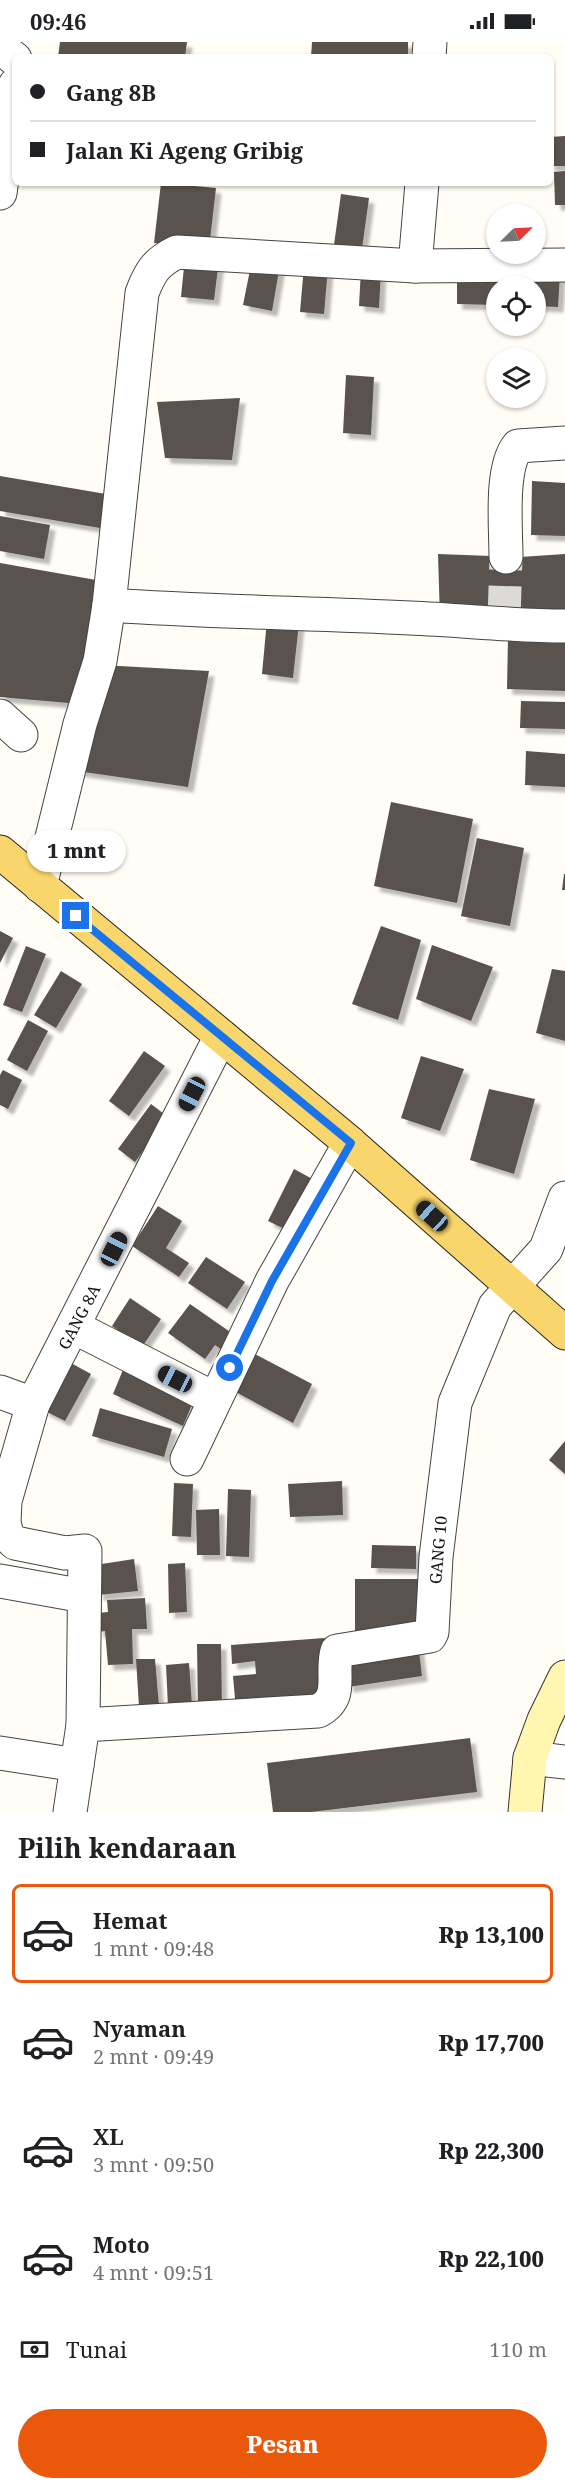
<!DOCTYPE html>
<html lang="id">
<meta charset="utf-8">
<style>
body{margin:0;font-family:"Noto Serif",serif;background:#f2f2f2;color:#202124;height:100vh;display:flex;flex-direction:column;font-size:22px;white-space:nowrap}
*{box-sizing:border-box;margin:0}
p{font-size:20px;color:#757577}
.icon{flex:none;width:33px;height:33px;fill:none;stroke:currentColor;stroke-width:2;stroke-linecap:round;stroke-linejoin:round}
.map{position:relative;height:1770px;overflow:hidden}
.details{display:flex;flex-direction:column;background:#fff;flex:1}
.details>*{flex:none}
.banner{position:absolute;left:12px;top:12px;width:542px;height:132px;border-radius:9px;box-shadow:0 2px 4px #0004;display:grid;align-content:center;height:132px;padding:0 18px;background:#fff}
.needle{width:39px;rotate:66deg}
.buttons{position:absolute;left:486px;top:162px;display:grid;gap:12px}
.buttons a{display:grid;place-items:center;width:60px;height:60px;border-radius:50%;background:#fff;box-shadow:0 2px 4px #0004;font-size:30px}
.end{position:absolute;width:27px;height:27px;margin:-14px;border:8px solid #1a73e8;background:#fff;box-shadow:0 0 0 3px #fff}
.from{border-radius:50%}
.bubble{position:absolute;height:42px;border-radius:21px;background:#fff;box-shadow:0 2px 4px #0004;font-size:20px;font-weight:800;line-height:42px;text-align:center}
.car{position:absolute;width:18px;height:36px;margin:-18px -9px;border-radius:8px;box-shadow:0 0 4px 2px #0007;background:linear-gradient(#222 24%,#8ab4d8 0 40%,#222 0 76%,#8ab4d8 0 86%,#222 0)}
.banner b{display:flex;align-items:center;gap:21px;height:57px;font-size:22px}
.banner b+b{border-top:2px solid #e0e0e0}
.banner i{width:15px;height:15px;background:#202124}
ul{padding:0;list-style:none}
li{display:flex;align-items:center;gap:18px;height:99px;margin:0 12px 9px;padding:0 6px;border:3px solid transparent;border-radius:9px}
li div{flex:1}
li b{display:block;font-size:22px}
li em{font-style:normal;font-weight:800}
li.selected{border-color:#ea580c}
li>.icon{width:54px;height:54px;stroke-width:1.5}
h2{padding:0 18px;font-size:27px;line-height:72px}
.pay{display:flex;align-items:center;gap:15px;height:66px;padding:0 18px;font-size:22px}
.pay p{margin-inline-start:auto}
.button{display:flex;gap:12px;margin-top:auto;padding:12px 18px}
.button a{flex:1;height:69px;border-radius:36px;background:#ea580c;color:#fff;font-size:24px;font-weight:800;line-height:69px;text-align:center}
.status{display:flex;justify-content:space-between;align-items:center;height:42px;padding:0 30px;background:#fff;direction:ltr}
.status svg{height:16px;fill:currentColor}
.map>svg:first-child{display:block}
</style>
<div class="status"><b>09:46</b><svg viewBox="0 0 49 12"><path d="M0 12V9h3v3zM5 12V6h3v6zM10 12V3h3v9zM15 12V0h3v12zM26 1h20v11H26zM47 4h2v5h-2z"/></svg></div>
<div class="map">
<svg width="565" height="1770" viewBox="0 0 565 1770">
<defs>
<filter id="shadow"><feDropShadow dx="5.5" dy="5.5" stdDeviation="1.5" flood-color="#0004"/></filter>
</defs>
<rect width="100%" height="100%" fill="#fffdf5"/>
<!-- building -->
<g fill="#5a524d" filter="url(#shadow)">
<path d="M60 0H187L185 15H58Z"/>
<path d="M312 0H408V15H311Z"/>
<path d="M565 94V124H550V95Z"/>
<path d="M565 129V163H555L554 130Z"/>
<path d="M161 141 216 146 209 207 154 201Z"/>
<path d="M341 152 369 156 361 214 333 210Z"/>
<path d="M185 215 219 218 214 258 181 255Z"/>
<path d="M252 218 280 223 272 269 243 263Z"/>
<path d="M304 224 328 226 324 272 300 270Z"/>
<path d="M361 227 381 228 379 266 359 264Z"/>
<path d="M457 229 560 232 558 265 536 264V244H496V263L457 262Z"/>
<path d="M346 333 374 335 371 393 343 391Z"/>
<path d="M240 356 232 418 165 416 157 360Z"/>
<path d="M0 434 106 452 100 486 0 469Z"/>
<path d="M532 439 565 441V494L531 493Z"/>
<path d="M0 474 50 483 44 517 0 509Z"/>
<path d="M438 512 520 515 565 512V575L440 577Z"/>
<path d="M0 521 102 539 80 662 0 655Z"/>
<path d="M267 578 299 581 293 636 262 632Z"/>
<path d="M508 594 565 596V649L507 647Z"/>
<path d="M102 623 209 629 188 745 77 729Z"/>
<path d="M521 659 565 660V687L520 686Z"/>
<path d="M526 709 565 712V745L525 743Z"/>
<path d="M391 760 473 777 457 861 374 844Z"/>
<path d="M477 796 524 806 510 884 461 874Z"/>
<path d="M564 832H565V848H562Z"/>
<path d="M381 884 421 898 398 978 352 962Z"/>
<path d="M0 889 13 896 0 921Z"/>
<path d="M432 903 493 925 471 979 416 957Z"/>
<path d="M26 904 46 912 22 970 3 963Z"/>
<path d="M552 927 565 929V999L536 991Z"/>
<path d="M61 929 82 942 56 986 34 973Z"/>
<path d="M28 978 48 989 27 1029 7 1018Z"/>
<path d="M144 1009 165 1024 129 1074 109 1059Z"/>
<path d="M421 1014 464 1027 440 1089 401 1076Z"/>
<path d="M3 1028 22 1038 8 1067 0 1063V1033Z"/>
<path d="M489 1047 535 1057 514 1132 470 1118Z"/>
<path d="M151 1062 168 1075 135 1120 118 1107Z"/>
<path d="M294 1127 318 1140 293 1191 268 1179Z"/>
<path d="M158 1164 182 1179 166 1206 189 1221 179 1235 132 1204Z"/>
<path d="M206 1215 245 1240 227 1267 188 1241Z"/>
<path d="M130 1256 161 1277 142 1305 112 1284Z"/>
<path d="M190 1262 233 1292 222 1308 215 1303 205 1317 168 1291Z"/>
<path d="M251 1310 312 1342 293 1381 232 1348Z"/>
<path d="M69 1320 91 1332 65 1379 43 1368Z"/>
<path d="M125 1323 195 1355 183 1384 113 1352Z"/>
<path d="M100 1366 172 1387 164 1415 92 1394Z"/>
<path d="M565 1399V1432L549 1418Z"/>
<path d="M342 1439 343 1473 290 1475 288 1442Z"/>
<path d="M174 1441 193 1442 191 1495 172 1494Z"/>
<path d="M228 1447 251 1448 249 1515 226 1514Z"/>
<path d="M219 1467 220 1513H197L196 1468Z"/>
<path d="M372 1503 416 1504V1527L371 1526Z"/>
<path d="M134 1517 138 1549 98 1553 95 1523Z"/>
<path d="M185 1521 187 1570 169 1571 168 1522Z"/>
<path d="M355 1537H420L421 1591 355 1592Z"/>
<path d="M145 1556 147 1587H132L133 1622 108 1623 105 1589 98 1590 97 1571 108 1570 107 1558Z"/>
<path d="M324 1596 329 1660 236 1668 233 1634 256 1632 255 1619 232 1622 231 1603Z"/>
<path d="M418 1601 422 1634 348 1645 344 1612Z"/>
<path d="M197 1602H221L222 1668H198Z"/>
<path d="M136 1617H155L159 1664 139 1665Z"/>
<path d="M189 1621 192 1663 168 1665 166 1623Z"/>
<path d="M470 1696 477 1750 311 1770H273L267 1721Z"/>
</g>
<g fill="none" stroke-linecap="round" stroke-linejoin="round">
<!-- street-tunnel -->
<path stroke="#dbdad3" stroke-width="33" stroke-dasharray="33 16" stroke-linecap="butt" d="M504 577 506 515"/>
<defs>
<g id="street">
<path d="M0 5 15 17"/>
<path d="M429 15 430 0"/>
<path d="M0 151 15 43"/>
<path d="M415 224 565 223"/>
<path d="M506 515C506 486 500 426 518 404L565 401"/>
<path d="M109 563C209 570 310 571 410 576 462 578 513 584 565 584"/>
<path d="M0 674 21 693"/>
<path d="M40 844 80 682 100 619 109 563 142 251C150 230 156 220 177 210L415 224 422 141"/>
<path d="M74 1285 215 1357"/>
<path d="M0 1350 33 1362"/>
<path d="M187 1417 272 1239 350 1101"/>
<path d="M0 1539 84 1554"/>
<path d="M83 1683 85 1509 65 1511 15 1501 7 1493 4 1480 5 1459 33 1362 221 994"/>
<path d="M0 1711 77 1723"/>
<path d="M530 1716 565 1720"/>
<path d="M70 1770 83 1683 318 1669C345 1655 330 1632 337 1609L430 1594 432 1590 436 1515 455 1361 495 1264 546 1207 565 1156"/>
</g>
<path id="secondary" d="M525 1770 530 1716 544 1678 565 1635"/>
<path id="primary" d="M0 810 350 1101 565 1291"/>
</defs>
<!-- street casing -->
<use href="#street" stroke="#444" stroke-width="35"/>
<!-- secondary casing -->
<use href="#secondary" stroke="#333" stroke-width="35"/>
<!-- primary casing -->
<use href="#primary" stroke="#222" stroke-width="35"/>
<!-- street -->
<use href="#street" stroke="#fff" stroke-width="33"/>
<!-- secondary -->
<use href="#secondary" stroke="#fff6b0" stroke-width="33"/>
<!-- primary -->
<use href="#primary" stroke="#f9d66b" stroke-width="33"/>
</g>
<g fill="none" stroke-linecap="round" stroke-linejoin="round">
<!-- route -->
<path stroke="#1a73e8" stroke-width="8" d="M76 874 351 1101 272 1239 230 1326"/>
</g>
<g text-anchor="middle" dominant-baseline="central" stroke-width="6" stroke-linejoin="round" paint-order="stroke">
<!-- street labels -->
<g font-size="16" fill="#111" stroke="#fff">
<text transform="translate(79 1275) rotate(-62)">GANG 8A</text>
<text transform="translate(438 1508) rotate(-85)">GANG 10</text>
</g>
</g>
</svg>
<div class="buttons">
<a><svg class="needle" viewBox="-14 -14 28 28"><path d="M0-13l5 13h-10z" fill="#e53935"/><path d="M0 13l5-13h-10z" fill="#757577"/></svg></a>
<a><svg class="icon" aria-label="locate" viewBox="0 0 24 24"><circle cx="12" cy="12" r="6"/><path d="M12 2v4M12 18v4M2 12h4M18 12h4"/></svg></a>
<a><svg class="icon" aria-label="layers" viewBox="0 0 24 24"><path d="M12 4l9 5-9 5-9-5zM3 14l9 5 9-5"/></svg></a>
</div>
<i class="end from" style="left:230px;top:1326px"></i>
<i class="end" style="left:76px;top:874px"></i>
<div class="bubble" style="left:27px;top:788px;width:99px">1 mnt</div>
<i class="car" style="left:192px;top:1052px;rotate:207deg"></i>
<i class="car" style="left:432px;top:1174px;rotate:312deg"></i>
<i class="car" style="left:114px;top:1207px;rotate:27deg"></i>
<i class="car" style="left:175px;top:1337px;rotate:297deg"></i>
<div class="banner">
<b><i class="from"></i>Gang 8B</b>
<b><i></i>Jalan Ki Ageng Gribig</b>
</div>
</div>
<section class="details">
<h2>Pilih kendaraan</h2>
<ul>
<li class="selected"><svg class="icon" aria-label="car" viewBox="0 0 24 24"><path d="M5 17H2v-5l4-1 3-4h7l3 4 3 1v5h-3M9 17h6M6 11h13"/><circle cx="7" cy="17" r="2"/><circle cx="17" cy="17" r="2"/></svg><div><b>Hemat</b><p>1 mnt · 09:48</p></div><em>Rp 13,100</em></li>
<li><svg class="icon" aria-label="car" viewBox="0 0 24 24"><path d="M5 17H2v-5l4-1 3-4h7l3 4 3 1v5h-3M9 17h6M6 11h13"/><circle cx="7" cy="17" r="2"/><circle cx="17" cy="17" r="2"/></svg><div><b>Nyaman</b><p>2 mnt · 09:49</p></div><em>Rp 17,700</em></li>
<li><svg class="icon" aria-label="car" viewBox="0 0 24 24"><path d="M5 17H2v-5l4-1 3-4h7l3 4 3 1v5h-3M9 17h6M6 11h13"/><circle cx="7" cy="17" r="2"/><circle cx="17" cy="17" r="2"/></svg><div><b>XL</b><p>3 mnt · 09:50</p></div><em>Rp 22,300</em></li>
<li><svg class="icon" aria-label="car" viewBox="0 0 24 24"><path d="M5 17H2v-5l4-1 3-4h7l3 4 3 1v5h-3M9 17h6M6 11h13"/><circle cx="7" cy="17" r="2"/><circle cx="17" cy="17" r="2"/></svg><div><b>Moto</b><p>4 mnt · 09:51</p></div><em>Rp 22,100</em></li>
</ul>
<div class="pay"><svg class="icon" aria-label="cash" viewBox="0 0 24 24"><path d="M3 7h18v10H3z"/><circle cx="12" cy="12" r="2"/></svg>Tunai<p>110 m</p></div>
<div class="button"><a>Pesan</a></div>
</section>
